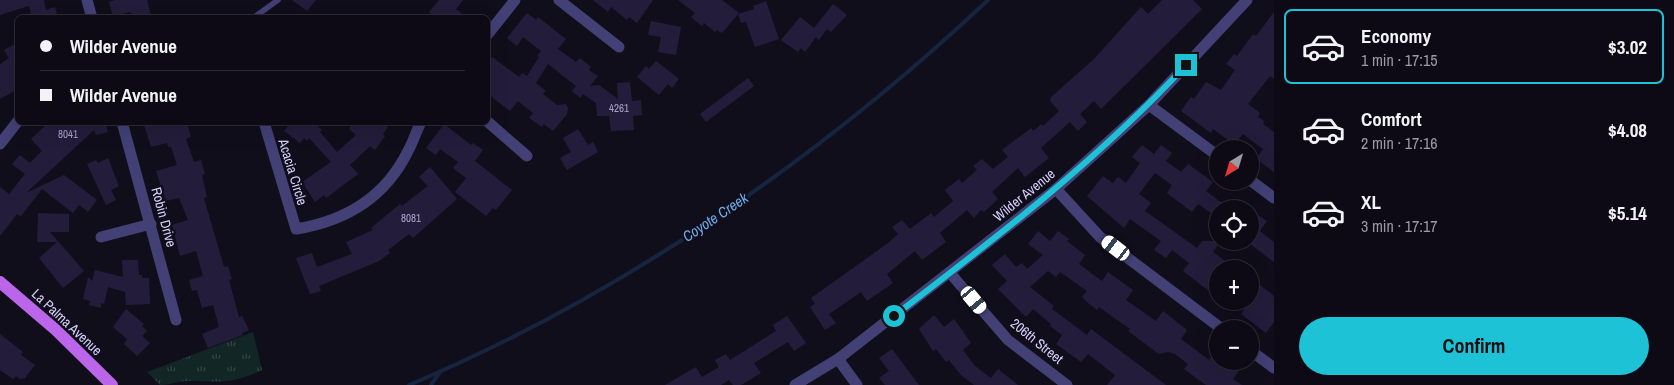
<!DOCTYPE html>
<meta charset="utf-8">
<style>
body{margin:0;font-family:"Archivo Narrow",sans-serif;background:#16131e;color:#f1f3f6;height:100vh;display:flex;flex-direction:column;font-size:19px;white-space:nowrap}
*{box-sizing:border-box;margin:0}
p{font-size:16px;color:#9a9aa0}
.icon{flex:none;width:28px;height:28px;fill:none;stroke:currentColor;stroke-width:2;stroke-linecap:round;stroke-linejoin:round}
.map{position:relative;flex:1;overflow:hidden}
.sheet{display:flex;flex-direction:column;background:#0d0a15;width:400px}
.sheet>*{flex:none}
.top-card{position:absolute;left:15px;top:15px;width:475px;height:110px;border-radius:8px;box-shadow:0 5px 20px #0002,0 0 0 1px #2d2b34;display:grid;align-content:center;height:110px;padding:0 25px;background:#0d0a15}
.needle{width:32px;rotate:218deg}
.fabs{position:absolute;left:1209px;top:140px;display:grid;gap:10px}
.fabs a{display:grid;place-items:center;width:50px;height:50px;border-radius:50%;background:#0d0a15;box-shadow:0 5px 20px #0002,0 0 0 1px #2d2b34;font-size:25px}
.end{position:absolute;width:22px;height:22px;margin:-11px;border:6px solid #1ec2d7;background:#111;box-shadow:0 0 0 2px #111}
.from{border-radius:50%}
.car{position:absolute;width:15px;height:30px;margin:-15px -8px;border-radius:6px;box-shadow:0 0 4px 1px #0007;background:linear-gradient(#fff 24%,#345 0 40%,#fff 0 76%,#345 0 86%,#fff 0)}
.top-card b{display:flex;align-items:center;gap:18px;height:48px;font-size:19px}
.top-card b+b{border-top:1px solid #2d2b34}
.top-card i{width:12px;height:12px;background:#f1f3f6}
ul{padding:9px 0 0;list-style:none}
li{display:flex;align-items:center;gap:15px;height:75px;margin:0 10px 8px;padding:0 15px;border:2px solid transparent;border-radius:8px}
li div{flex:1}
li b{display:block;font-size:19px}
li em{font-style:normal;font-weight:700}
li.active{border-color:#1ec2d7}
li>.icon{width:45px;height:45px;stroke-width:1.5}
.primary-button{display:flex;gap:10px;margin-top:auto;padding:10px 25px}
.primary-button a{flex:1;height:58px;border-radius:30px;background:#1ec2d7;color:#111;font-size:20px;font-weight:700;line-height:58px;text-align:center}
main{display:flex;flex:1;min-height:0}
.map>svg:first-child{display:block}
</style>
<main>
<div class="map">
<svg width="1274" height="385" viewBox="0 0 1274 385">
<defs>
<pattern id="grass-tufts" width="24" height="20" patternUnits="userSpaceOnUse" patternTransform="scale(1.25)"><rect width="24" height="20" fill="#122625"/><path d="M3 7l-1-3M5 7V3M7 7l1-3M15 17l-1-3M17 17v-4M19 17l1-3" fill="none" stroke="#344445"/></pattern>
</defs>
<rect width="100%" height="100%" fill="#110e1c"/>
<!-- grass -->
<path fill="url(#grass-tufts)" d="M253 332 262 370C230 385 220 381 187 381 178 381 170 385 160 385L147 372Z"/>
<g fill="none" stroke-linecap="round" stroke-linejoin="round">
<!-- stream -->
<g stroke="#152540" stroke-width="4">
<path d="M409 385C621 296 821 157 988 0"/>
<path d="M431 385 440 372"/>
</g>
</g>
<!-- building -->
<g fill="#231d3b">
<path d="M0 0H44L46 10 55 7 58 18H29L28 14 31 13 29 6 0 15Z"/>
<path d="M115 0H147L151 16 135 18 130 12 113 17 109 2Z"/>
<path d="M292 0H316L307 11Z"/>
<path d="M439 0H463L456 9 467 18H436L429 12Z"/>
<path d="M593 0H653L637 23 629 17 627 20 611 7 608 12Z"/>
<path d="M678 0H722L739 13 722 33 717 30 715 32 704 23 702 26 691 17 695 13Z"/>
<path d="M1162 0H1193L1202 9 1101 109 1094 101 1080 114 1087 122 1078 131 1070 122 1041 148 1049 158 1025 177 1018 168 992 192 998 199 984 212 981 210 974 218 967 210 940 233 946 242 922 260 915 251 887 274 893 283 867 301 861 292 829 314 836 323 825 330 810 307 815 304 811 298 888 243 898 234 892 227 902 220 910 229 931 213 934 217 953 201 945 190 959 179 962 183 977 170 973 166 982 159 993 169 1008 157 1002 150 1031 128 1033 131 1042 124 1043 126 1059 111 1050 101 1051 97 1094 59 1141 7 1148 14Z"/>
<path d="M766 1 779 39 755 47 746 22 741 23 738 14 754 9 753 6Z"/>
<path d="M833 4 847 15 831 32 827 29 819 40 816 37 805 52 801 48 798 52 781 40 800 17 814 28Z"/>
<path d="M1274 12V79L1270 76 1248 104 1260 113 1258 117 1264 121 1263 124 1274 132V172L1256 159 1263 149 1243 134 1235 143H1232L1213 129 1211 133 1181 111 1191 97 1194 99 1206 82 1221 90 1235 70 1226 64 1234 54 1237 56 1253 34 1256 36Z"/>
<path d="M527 13 536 20 538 17 566 39 558 49 576 62 580 58 591 67 589 70 598 76 590 86 599 85 618 99 617 83 630 82 632 101 641 100 642 115 633 116 634 130 611 131 609 116H597L596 103 583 94 580 98 572 91 576 86 548 64 536 83 546 91 543 94 557 105 566 104 568 108 567 114 553 131 544 124 542 127 529 118 533 113 518 101 510 111 488 94V63L492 57 519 77 522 73 527 76 539 57 537 56 541 51 523 37 517 46 507 38Z"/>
<path d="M651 21 681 27 676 55 658 52 661 37 648 35Z"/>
<path d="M18 42V89L0 99V64L9 58 4 50Z"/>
<path d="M656 61 679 79 672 88 668 84 659 95 637 77 646 66 649 69Z"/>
<path d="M748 78 754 86 706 122 700 114Z"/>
<path d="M49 122H105L108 132 96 135 94 130 26 193 64 175 97 200 88 212 79 205 73 213 42 189 21 216 17 214 0 236V187L9 194 25 174 12 164 20 155 30 163 42 151 31 139Z"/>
<path d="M143 122H187L191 137 186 139 194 162 201 160 205 174 202 175 207 197 204 198 224 267 228 266 232 279 229 280 239 317 242 316 249 330 242 333 243 335 208 348 202 334 219 327 213 305 202 308 197 290 192 291 189 280 203 276 196 251 180 256 172 225 188 220 179 198 166 201 156 171 177 165 171 147H168L167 143 151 147Z"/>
<path d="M291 122H313L322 130 320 132 337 152 356 135 349 129 353 122H383L388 127 383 134 385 136 375 150 370 146 350 165 358 174 326 198 324 195 315 202 302 182 331 162 309 138 307 141 304 138 300 143 284 131Z"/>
<path d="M444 124 471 145 473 143 483 150 475 161 512 190 496 210 493 208 486 216 455 192 466 178 453 168 458 162 440 149 436 155 426 148Z"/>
<path d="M578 129 588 145 593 142 598 152 567 170 560 158 571 152 563 138Z"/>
<path d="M1142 145 1154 154 1161 145 1172 153 1166 161 1181 172 1188 164 1213 182 1206 191 1230 209H1218V218L1198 204 1192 212 1167 193 1172 185 1155 173 1139 194 1151 203 1145 211 1197 248 1202 241H1221L1213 252 1236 269H1218V279L1209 291 1183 271 1189 263 1172 250 1166 258 1154 250 1161 241 1130 219 1124 228 1087 196 1103 176 1113 183 1118 177 1126 183 1140 163 1132 157Z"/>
<path d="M108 158 119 186 111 190 116 200 106 205 87 164 96 160 98 163Z"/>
<path d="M430 167 457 199 413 238 409 234 388 250 390 253 379 261 319 286 321 291 310 294 296 258 312 253 317 267 352 254 346 242 373 230 371 228 400 204 402 206 428 186 419 177Z"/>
<path d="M1250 210 1267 221 1260 231 1274 242V262L1250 244Z"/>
<path d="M38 213 69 214V232H50L84 271 63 288 39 258 57 242H37Z"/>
<path d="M1038 231 1050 241 1058 231 1069 239 1067 241 1085 255 1079 264 1102 281 1108 272 1133 290 1126 300 1156 321 1163 311 1187 330 1181 339 1209 360 1215 351 1218 353V361H1229L1240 369 1233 379 1242 385H1206L1184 369 1188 364 1175 354 1168 352 1159 354 1128 331 1130 329 1099 307 1097 310 1088 303 1082 297 1087 291 1060 272 1056 277 1048 271 1030 287 1054 306 1052 309 1087 335 1091 329 1166 385H1107L1115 375 1088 354 1081 362 1056 344 1062 335 1050 326 1051 324 1033 309 1026 317 998 289 1007 281 992 265 1005 254 1016 267 1022 263 1027 269 1043 255 1028 244Z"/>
<path d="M122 260H138L139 275H142V278H149L150 304 126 305 125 292 108 287 104 304 101 303V308L89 305 90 301 83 299 88 277 92 281 95 270 123 277Z"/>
<path d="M1255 281 1274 296V322L1266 333 1241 314 1250 301V288Z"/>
<path d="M126 309 144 324 142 326 147 331 142 336 150 343 137 356 124 344 127 339 113 327Z"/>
<path d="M934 315 944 327 954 319 962 330 971 343 963 350 975 366 991 378 998 369 1018 385H974L961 375 949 360 946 362 936 349 933 351 919 329Z"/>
<path d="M787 316 806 343 794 351 788 342 754 363 761 373 741 385H733L729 380 721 385H665L696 367 702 377 719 367 715 360 726 354 730 360 776 331 773 325Z"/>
<path d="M0 334 23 352 21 355 35 365 25 378 20 379 16 376 13 379 0 370Z"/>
<path d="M892 349 919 385H885L879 378 889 371 879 358Z"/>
</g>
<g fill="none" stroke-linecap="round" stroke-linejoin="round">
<!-- lane -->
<path stroke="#424075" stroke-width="5.5" d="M253 18 278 0"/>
<!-- street -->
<g stroke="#424075" stroke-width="11">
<path d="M87 0 92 18"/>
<path d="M559 0 619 47"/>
<path d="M488 34 515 0"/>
<path d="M1149 105 1218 156"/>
<path d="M122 122 176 320"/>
<path d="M264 122 296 229C346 221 385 198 408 151 413 142 416 132 421 122"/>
<path d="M488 122 527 156"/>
<path d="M0 144 18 121"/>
<path d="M1250 180 1274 198"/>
<path d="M1056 189 1100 237 1222 329"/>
<path d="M101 237 151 224"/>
<path d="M950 273 1008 340 1067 385"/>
<path d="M1250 350 1274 368"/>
<path d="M838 359 857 385"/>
<path d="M795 385 838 359 1056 189 1149 105 1247 0"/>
</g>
<!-- primary -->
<path stroke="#bb66ea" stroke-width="12" d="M0 282 56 330 112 385"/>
</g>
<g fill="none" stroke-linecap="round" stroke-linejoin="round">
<!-- route -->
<path stroke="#1ec2d7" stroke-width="6" d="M894 316C996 238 1098 160 1186 65"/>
</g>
<g text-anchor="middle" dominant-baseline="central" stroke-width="5" stroke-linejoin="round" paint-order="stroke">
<!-- number labels -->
<g font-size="11" fill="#a8a3ca">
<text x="619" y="108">4261</text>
<text x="68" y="134">8041</text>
<text x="411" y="218">8081</text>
</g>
<!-- street labels -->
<g font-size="14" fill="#d5d0f9" stroke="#110e1c">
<text transform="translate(293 172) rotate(73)">Acacia Circle</text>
<text transform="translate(1024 195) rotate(-39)">Wilder Avenue</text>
<text transform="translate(164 217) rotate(75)">Robin Drive</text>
<text transform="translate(67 322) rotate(43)">La Palma Avenue</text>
<text transform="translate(1037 341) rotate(39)">206th Street</text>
</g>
<!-- water labels -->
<g font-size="15" font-style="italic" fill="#6caeeb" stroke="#110e1c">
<text transform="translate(715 217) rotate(-34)">Coyote Creek</text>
</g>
</g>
</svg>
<div class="fabs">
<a><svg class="needle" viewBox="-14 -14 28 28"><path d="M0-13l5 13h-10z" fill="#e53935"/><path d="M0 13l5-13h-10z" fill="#9a9aa0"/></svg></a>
<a><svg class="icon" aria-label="locate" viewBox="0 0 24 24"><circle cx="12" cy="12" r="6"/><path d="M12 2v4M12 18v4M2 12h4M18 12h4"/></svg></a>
<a>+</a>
<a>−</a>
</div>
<i class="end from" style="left:894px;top:316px"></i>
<i class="end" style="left:1186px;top:65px"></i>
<i class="car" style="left:1116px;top:248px;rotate:307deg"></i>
<i class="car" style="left:974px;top:300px;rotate:140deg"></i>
<div class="top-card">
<b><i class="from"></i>Wilder Avenue</b>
<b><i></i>Wilder Avenue</b>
</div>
</div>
<section class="sheet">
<ul>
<li class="active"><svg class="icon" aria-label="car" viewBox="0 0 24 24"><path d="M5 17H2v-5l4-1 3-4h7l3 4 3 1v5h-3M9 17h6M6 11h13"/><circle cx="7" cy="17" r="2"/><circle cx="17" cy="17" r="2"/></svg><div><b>Economy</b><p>1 min · 17:15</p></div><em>$3.02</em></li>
<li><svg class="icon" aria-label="car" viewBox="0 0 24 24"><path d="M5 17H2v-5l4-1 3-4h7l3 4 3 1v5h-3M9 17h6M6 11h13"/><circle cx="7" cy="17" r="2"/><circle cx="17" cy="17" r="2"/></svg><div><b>Comfort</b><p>2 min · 17:16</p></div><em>$4.08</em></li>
<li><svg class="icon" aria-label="car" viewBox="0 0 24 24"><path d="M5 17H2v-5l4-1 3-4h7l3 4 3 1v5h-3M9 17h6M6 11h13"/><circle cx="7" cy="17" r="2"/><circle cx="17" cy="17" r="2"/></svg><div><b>XL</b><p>3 min · 17:17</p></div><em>$5.14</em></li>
</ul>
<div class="primary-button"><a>Confirm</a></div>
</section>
</main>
